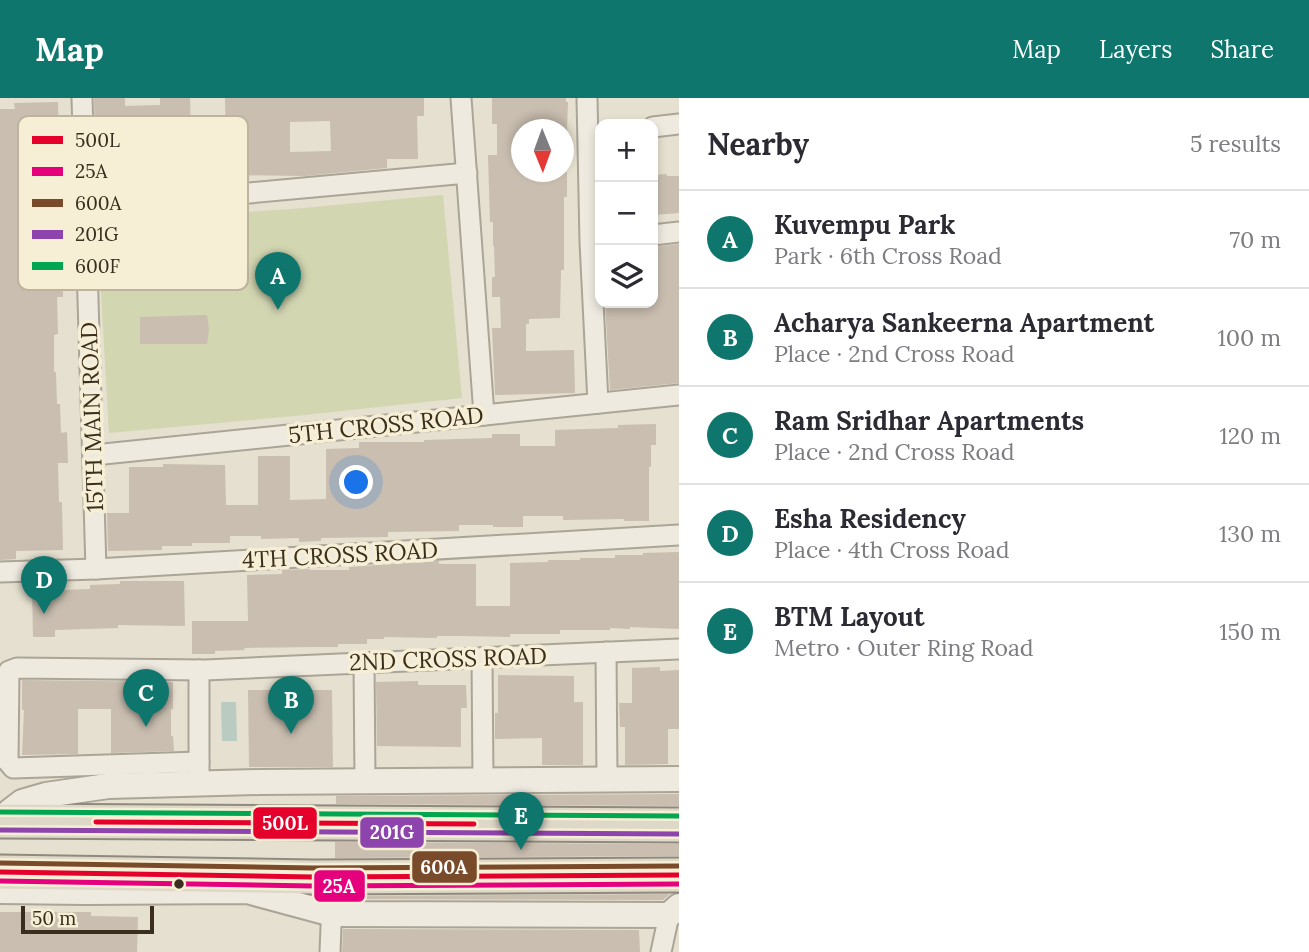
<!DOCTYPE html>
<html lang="en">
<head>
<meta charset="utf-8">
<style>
  :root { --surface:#fff; --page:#f7f7f7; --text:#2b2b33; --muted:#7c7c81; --line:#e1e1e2; --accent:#0f766e }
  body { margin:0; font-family:Lora,serif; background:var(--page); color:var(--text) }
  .controls { position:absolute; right:21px; top:21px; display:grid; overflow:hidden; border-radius:14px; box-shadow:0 4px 10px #0003 }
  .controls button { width:63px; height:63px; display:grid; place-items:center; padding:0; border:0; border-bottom:2px solid var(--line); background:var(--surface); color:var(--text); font:35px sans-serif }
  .compass { position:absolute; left:511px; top:21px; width:63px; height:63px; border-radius:50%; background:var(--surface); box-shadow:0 4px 10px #0003; rotate:179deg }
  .scale { position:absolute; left:21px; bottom:18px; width:133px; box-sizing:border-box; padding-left:7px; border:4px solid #3a2e1f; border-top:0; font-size:19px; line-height:24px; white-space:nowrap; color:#3a2e1f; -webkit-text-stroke:5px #f6eed5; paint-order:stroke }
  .you { position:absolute; left:357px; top:385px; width:24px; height:24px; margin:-18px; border:5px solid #fff; border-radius:50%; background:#1a73e8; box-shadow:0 0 0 10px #1a73e833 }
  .badge { display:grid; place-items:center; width:46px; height:46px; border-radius:50%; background:var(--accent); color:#fff; font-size:23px; font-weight:700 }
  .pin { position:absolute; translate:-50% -58px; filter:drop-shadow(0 2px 4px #0008) }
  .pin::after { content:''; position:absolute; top:37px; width:24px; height:21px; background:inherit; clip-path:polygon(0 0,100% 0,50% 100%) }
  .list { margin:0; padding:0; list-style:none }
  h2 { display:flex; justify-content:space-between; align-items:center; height:91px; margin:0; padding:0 28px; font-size:30px }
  h2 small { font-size:23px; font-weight:400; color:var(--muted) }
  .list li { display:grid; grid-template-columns:46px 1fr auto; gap:21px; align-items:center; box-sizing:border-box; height:98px; padding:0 28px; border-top:2px solid var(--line) }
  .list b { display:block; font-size:26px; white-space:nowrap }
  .list p { margin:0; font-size:23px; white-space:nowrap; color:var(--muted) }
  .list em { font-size:23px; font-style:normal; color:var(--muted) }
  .icon { flex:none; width:38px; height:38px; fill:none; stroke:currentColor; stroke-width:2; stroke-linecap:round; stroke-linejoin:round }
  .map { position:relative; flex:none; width:679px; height:854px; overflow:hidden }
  header { display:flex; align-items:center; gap:42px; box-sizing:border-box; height:98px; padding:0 35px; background:var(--accent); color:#fff }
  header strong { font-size:33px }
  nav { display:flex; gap:38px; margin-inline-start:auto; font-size:24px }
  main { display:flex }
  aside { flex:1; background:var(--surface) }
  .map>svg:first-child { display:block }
</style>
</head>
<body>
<header>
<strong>Map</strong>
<nav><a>Map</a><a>Layers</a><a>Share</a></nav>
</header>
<main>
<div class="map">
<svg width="679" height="854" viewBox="0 0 679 854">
  <rect width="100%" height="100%" fill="#e5e0cf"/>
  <!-- green -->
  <path fill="#d2d6b1" d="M443,97L462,300L305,317L109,335L97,124L292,111Z"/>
  <!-- water -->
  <path fill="#bacbc2" d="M221,604H236L237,643H222Z"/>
  <!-- building -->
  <g fill="#c9beb0" fill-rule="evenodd">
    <path d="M94,0H125V8L160,7V0H190L191,45L226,44L225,0H424V18H417L418,61H387V70L305,78L224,77V80L185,81V83H161L160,75L123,76L124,87L101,88L100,41H95ZM330,23L331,53L290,54V24Z"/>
    <path d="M492,0H566V4H568L567,32H522V74H567V99H564V172H561L560,220L529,221V226H526V253L574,252L575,295L495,297L492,230H501L500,199H492V179H495L494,148H493V124H490L488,57H497V26H492Z"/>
    <path d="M58,4L59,38H49L50,72L21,73V103H17L18,142L62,141L63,199H57L58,236L54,237V274H56L57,306H60L61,335L67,334L68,365H58L59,404H62L63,452L16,453V461L0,462V11H15L14,5Z"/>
    <path d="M667,76V78H679V115L653,117V77Z"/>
    <path d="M679,146V285L610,292L605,205H653V149Z"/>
    <path d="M207,217L209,231L207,246H140V219Z"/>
    <path d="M656,326V347H651V369H649V423H624V421L563,422V418H523V429H493V427H459V433L388,434V439L321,440V443L299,444V440L261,441V438H230V445H192V448H162V452L108,453L107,415H129V369H163V366L225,367L226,407H258V358H290V402L326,401V351L359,350V344H424V342L492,340V336H520V348H555V332L618,330V327Z"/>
    <path d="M679,454V531L630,529V531L610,530V532H560V536H510V539L464,538H437V540L384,539V541H367V546H338V549H316L244,550L245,552L215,553V556H192V523H248L247,477L282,476V472L310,471V472H349V469L439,463V466H476V508H510V465L548,464V462H580V460H615V457H643V455Z"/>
    <path d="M120,483H184L185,528L118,527V530L55,532V539H33L32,493L90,491V487L120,486Z"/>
    <path d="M660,569V573L679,572V631H668V666L625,667V629H620L619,605H632V570Z"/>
    <path d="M498,577L574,578V604H583V667H542V640L495,641V615H498Z"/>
    <path d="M22,582L173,584V611H171V638H173L174,653L111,655V611H78V656L22,657L24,612H22Z"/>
    <path d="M418,583V587H466L467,610H461V649L377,648L376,584Z"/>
    <path d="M248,592H332L333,669H249Z"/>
    <path d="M679,696V708L336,706V698Z"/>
    <path d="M335,744L679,746V758L335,760Z"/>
    <path d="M670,796L663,802L344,801L345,798Z"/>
    <path d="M0,814H91V818L138,819L137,854H0Z"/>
    <path d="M343,831L639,832L640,854H342Z"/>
  </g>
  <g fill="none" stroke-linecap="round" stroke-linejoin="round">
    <!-- minor casing -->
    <g stroke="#aba597" stroke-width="23">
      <g id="minor">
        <path d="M82,0L96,471"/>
        <path d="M461,0L484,317"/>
        <path d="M587,0L590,144L598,305"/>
        <path d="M653,29L679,26"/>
        <path d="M86,110L467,75"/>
        <path d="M653,137L679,134"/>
        <path d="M94,357L679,297"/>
        <path d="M0,474L96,471L679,437"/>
        <path d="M606,554L607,682"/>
        <path d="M482,560L483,682"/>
        <path d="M364,565L365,683"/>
        <path d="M199,572V674"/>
        <path d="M199,664L13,670L8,664L9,573L17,570L205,572L679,551"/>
        <path d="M330,854L333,779"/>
        <path d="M661,854L669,817"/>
      </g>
    </g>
    <!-- tertiary casing -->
    <g stroke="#aba597" stroke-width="28">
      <g id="tertiary">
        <path d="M0,721L22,704L46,697L108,688L259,684L679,681"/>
        <path d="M0,793L85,794L99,785"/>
        <path d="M85,794L247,793L332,816L669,817L679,808"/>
      </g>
    </g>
    <!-- trunk casing -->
    <g stroke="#908a7e" stroke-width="37">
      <g id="trunk">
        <path d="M0,723L679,727"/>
        <path d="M0,774L313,779L679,777"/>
      </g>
    </g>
    <!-- minor -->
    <use href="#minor" stroke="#eeeae0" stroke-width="19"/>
    <!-- tertiary -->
    <use href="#tertiary" stroke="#eeeae0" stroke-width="24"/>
    <!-- trunk -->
    <use href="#trunk" stroke="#ded8c8" stroke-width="33"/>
    <!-- bus-1 casing -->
    <g stroke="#f6eed5" stroke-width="10">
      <g id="bus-1">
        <path d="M96,724L474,726"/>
        <path d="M0,774L313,779L679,777"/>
      </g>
    </g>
    <!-- bus-2 casing -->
    <g stroke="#f6eed5" stroke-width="10">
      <path id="bus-2" d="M0,783L313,788L679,786"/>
    </g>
    <!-- bus-3 casing -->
    <g stroke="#f6eed5" stroke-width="10">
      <path id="bus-3" d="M0,765L313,770L679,768"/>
    </g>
    <!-- bus-4 casing -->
    <g stroke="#f6eed5" stroke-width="10">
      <path id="bus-4" d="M0,732L679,736"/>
    </g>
    <!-- bus-5 casing -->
    <g stroke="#f6eed5" stroke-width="10">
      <path id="bus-5" d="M0,714L679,718"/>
    </g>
    <!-- bus-1 -->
    <use href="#bus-1" stroke="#e4002b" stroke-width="5"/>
    <!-- bus-2 -->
    <use href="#bus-2" stroke="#e5007d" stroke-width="5"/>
    <!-- bus-3 -->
    <use href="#bus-3" stroke="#7a4b2a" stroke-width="5"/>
    <!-- bus-4 -->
    <use href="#bus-4" stroke="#8e44ad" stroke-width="5"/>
    <!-- bus-5 -->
    <use href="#bus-5" stroke="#00a651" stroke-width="5"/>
  </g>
  <!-- markers -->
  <circle fill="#3a2e1f" stroke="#f6eed5" stroke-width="2.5" cx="179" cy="786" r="6"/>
  <g text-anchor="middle" stroke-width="7" stroke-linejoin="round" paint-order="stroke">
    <!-- street labels -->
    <g font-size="23" fill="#3a2e1f" stroke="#f6eed5">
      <text transform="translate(92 319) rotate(-92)" y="8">15TH MAIN ROAD</text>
      <text transform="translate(386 327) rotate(-6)" y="8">5TH CROSS ROAD</text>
      <text transform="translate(340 457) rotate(-3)" y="8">4TH CROSS ROAD</text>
      <text transform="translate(448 561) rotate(-2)" y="8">2ND CROSS ROAD</text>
    </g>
  </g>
  <!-- legend -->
  <rect x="18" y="18" width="230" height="174" rx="10" fill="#f6eed5" stroke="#beb49e" stroke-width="2"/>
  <rect x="32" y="38" width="31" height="8" fill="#e4002b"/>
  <rect x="32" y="69" width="31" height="9" fill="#e5007d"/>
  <rect x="32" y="101" width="31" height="8" fill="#7a4b2a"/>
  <rect x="32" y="132" width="31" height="9" fill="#8e44ad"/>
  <rect x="32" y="164" width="31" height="8" fill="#00a651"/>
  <g font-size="19" fill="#3a2e1f">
    <text x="75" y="49">500L</text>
    <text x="75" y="80">25A</text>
    <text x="75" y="112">600A</text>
    <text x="75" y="143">201G</text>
    <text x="75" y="175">600F</text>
  </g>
  <g stroke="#f6eed5" stroke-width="2.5">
    <rect x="252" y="708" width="66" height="34" rx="7" fill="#e4002b"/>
    <rect x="359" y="718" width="66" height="33" rx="7" fill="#8e44ad"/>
    <rect x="411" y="752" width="67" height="34" rx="7" fill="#7a4b2a"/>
    <rect x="313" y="771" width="53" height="34" rx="7" fill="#e5007d"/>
  </g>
  <g font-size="19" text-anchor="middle" font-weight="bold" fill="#fff">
    <text x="285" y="732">500L</text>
    <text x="392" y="741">201G</text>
    <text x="444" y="776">600A</text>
    <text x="339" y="795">25A</text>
  </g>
</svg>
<div class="controls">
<button>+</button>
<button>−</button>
<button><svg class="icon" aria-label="layers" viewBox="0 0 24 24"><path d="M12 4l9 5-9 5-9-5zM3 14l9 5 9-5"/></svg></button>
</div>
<svg class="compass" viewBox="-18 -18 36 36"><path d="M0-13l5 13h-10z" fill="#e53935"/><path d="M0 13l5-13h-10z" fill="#7c7c81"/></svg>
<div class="scale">50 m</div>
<div class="you"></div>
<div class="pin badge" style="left:278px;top:212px">A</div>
<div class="pin badge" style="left:291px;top:636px">B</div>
<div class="pin badge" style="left:146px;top:629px">C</div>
<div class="pin badge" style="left:44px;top:516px">D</div>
<div class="pin badge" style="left:521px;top:752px">E</div>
</div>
<aside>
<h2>Nearby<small>5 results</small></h2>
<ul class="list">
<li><span class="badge">A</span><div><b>Kuvempu Park</b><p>Park · 6th Cross Road</p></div><em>70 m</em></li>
<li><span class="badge">B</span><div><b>Acharya Sankeerna Apartment</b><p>Place · 2nd Cross Road</p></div><em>100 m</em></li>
<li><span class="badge">C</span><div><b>Ram Sridhar Apartments</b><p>Place · 2nd Cross Road</p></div><em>120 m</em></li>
<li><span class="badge">D</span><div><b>Esha Residency</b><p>Place · 4th Cross Road</p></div><em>130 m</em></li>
<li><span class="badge">E</span><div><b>BTM Layout</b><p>Metro · Outer Ring Road</p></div><em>150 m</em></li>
</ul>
</aside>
</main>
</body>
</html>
